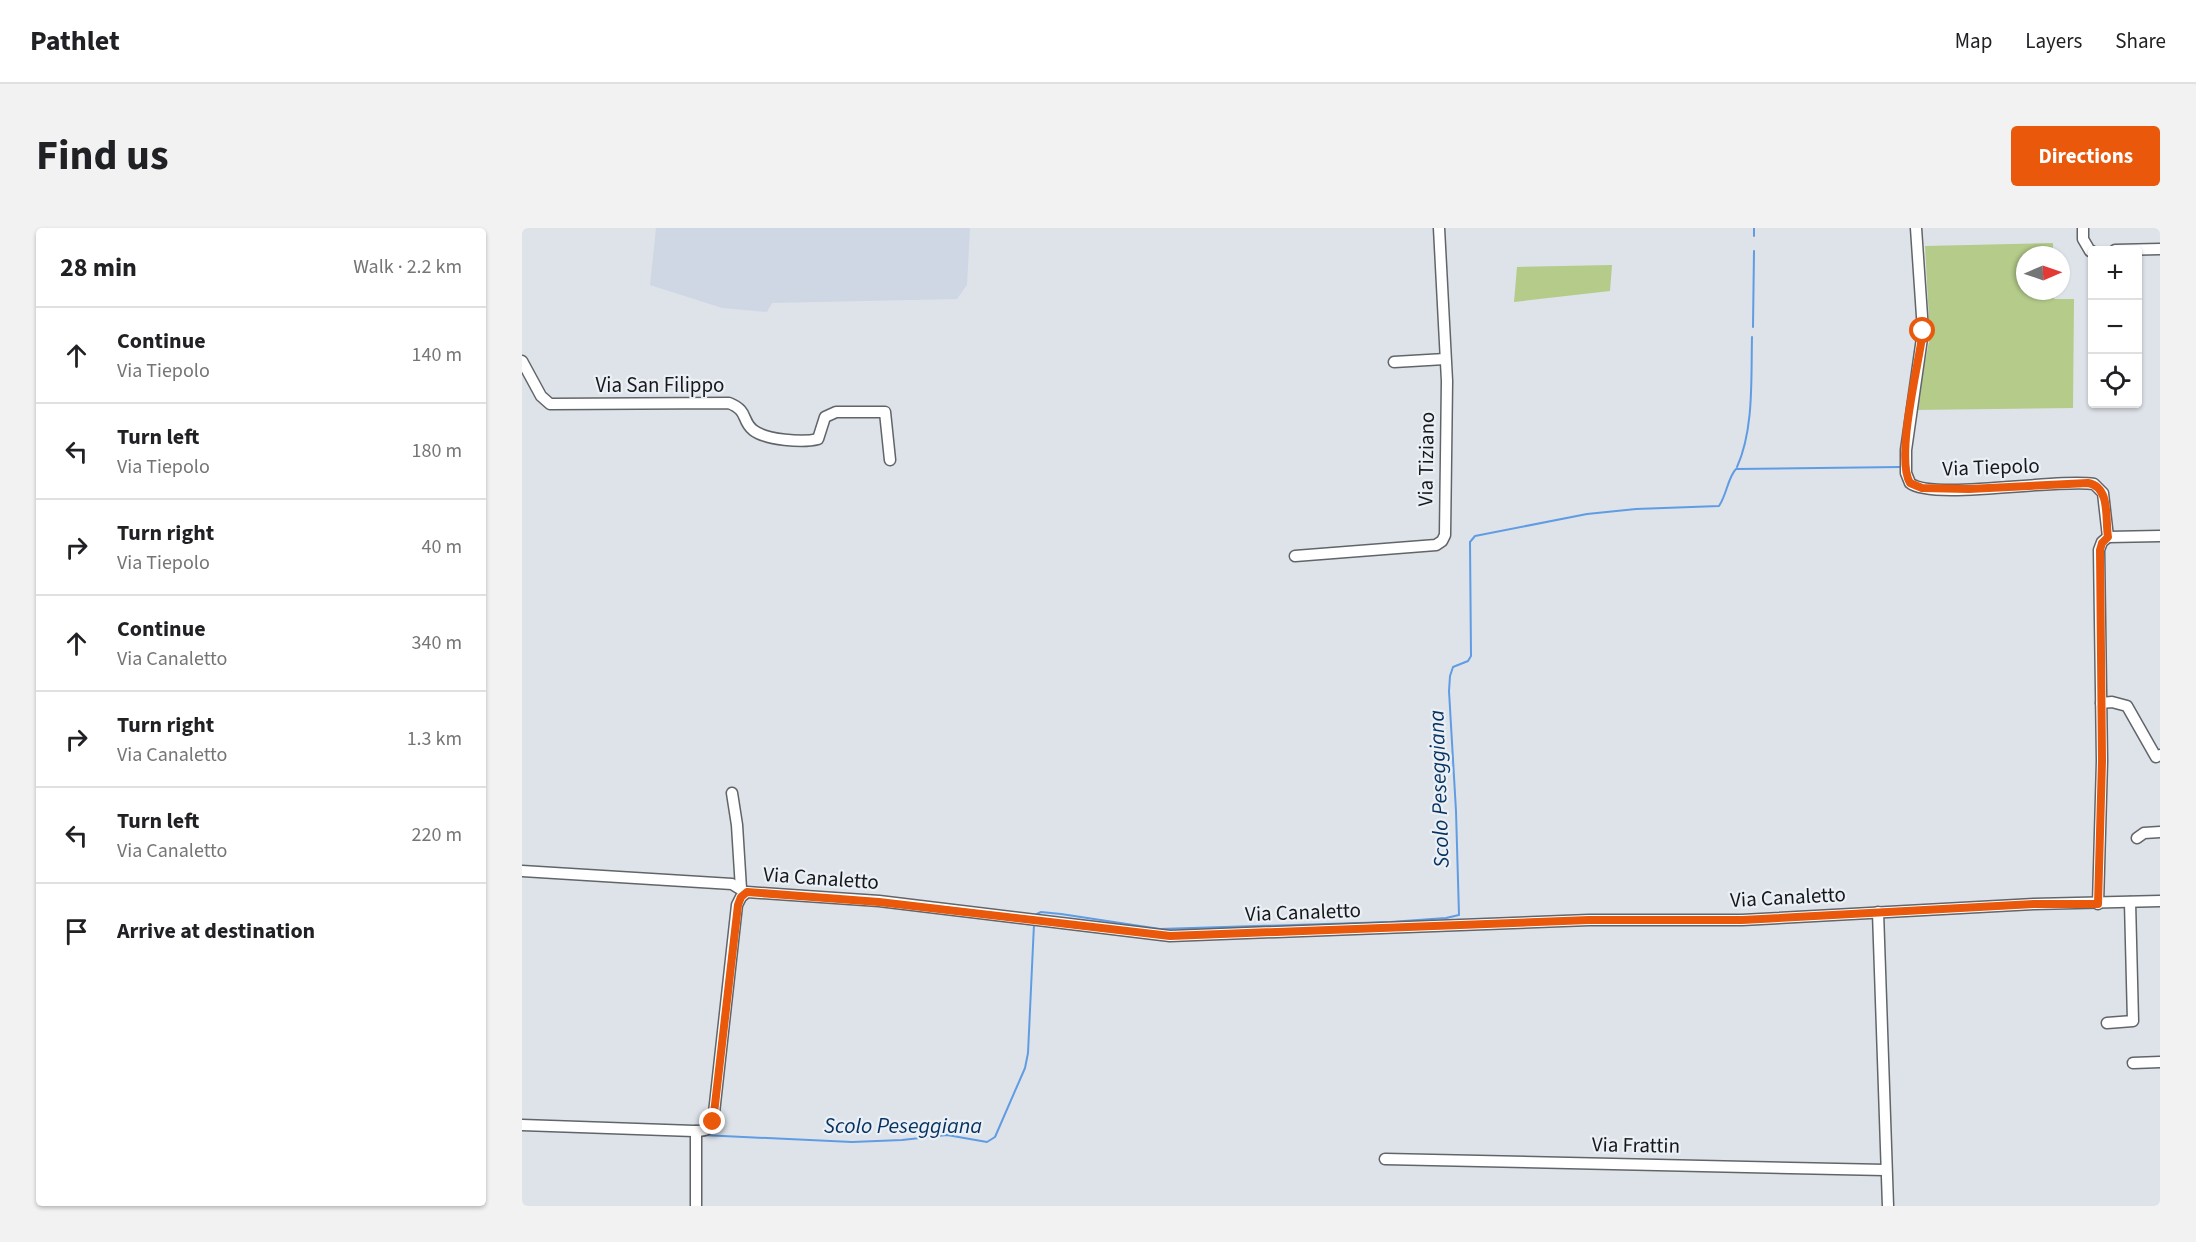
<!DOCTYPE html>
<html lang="en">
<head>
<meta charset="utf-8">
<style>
  :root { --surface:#fff; --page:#f2f2f2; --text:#202124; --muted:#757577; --line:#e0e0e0; --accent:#ea580c }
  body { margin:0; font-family:"Source Sans 3",sans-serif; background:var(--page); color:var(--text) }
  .controls { position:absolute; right:18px; top:18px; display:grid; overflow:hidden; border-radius:6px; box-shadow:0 2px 4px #0004 }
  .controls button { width:54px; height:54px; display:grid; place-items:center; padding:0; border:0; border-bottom:2px solid var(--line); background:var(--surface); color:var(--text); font:30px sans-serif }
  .compass { position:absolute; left:1494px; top:18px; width:54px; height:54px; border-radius:50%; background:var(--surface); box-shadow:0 2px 4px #0004; rotate:88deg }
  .stop { position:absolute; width:18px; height:18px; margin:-14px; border:4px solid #ea580c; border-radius:50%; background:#fff }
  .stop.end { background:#ea580c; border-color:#fff; box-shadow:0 2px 6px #0008 }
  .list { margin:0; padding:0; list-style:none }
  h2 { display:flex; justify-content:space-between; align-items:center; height:78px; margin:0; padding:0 24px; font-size:26px }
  h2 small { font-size:20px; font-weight:400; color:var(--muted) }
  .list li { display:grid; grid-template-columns:39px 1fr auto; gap:18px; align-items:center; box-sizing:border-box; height:96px; padding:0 24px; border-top:2px solid var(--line) }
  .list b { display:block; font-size:22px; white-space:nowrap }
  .list p { margin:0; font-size:20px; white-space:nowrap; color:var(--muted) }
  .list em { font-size:20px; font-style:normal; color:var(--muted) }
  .icon { flex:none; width:33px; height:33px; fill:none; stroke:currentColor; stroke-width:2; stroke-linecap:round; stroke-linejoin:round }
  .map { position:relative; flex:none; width:1638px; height:978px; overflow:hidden; border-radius:6px }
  header { display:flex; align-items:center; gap:36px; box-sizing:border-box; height:84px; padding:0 30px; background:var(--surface); border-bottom:2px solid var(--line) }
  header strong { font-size:28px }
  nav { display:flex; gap:33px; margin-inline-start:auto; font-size:21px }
  .intro { display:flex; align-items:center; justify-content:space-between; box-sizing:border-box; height:144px; padding:0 36px }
  h1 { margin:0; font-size:42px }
  .button { padding:15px 27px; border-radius:6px; background:var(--accent); color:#fff; font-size:21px; font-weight:700 }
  main { display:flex; gap:36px; padding:0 36px }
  aside { flex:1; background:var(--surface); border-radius:6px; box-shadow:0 2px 4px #0004 }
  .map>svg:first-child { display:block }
</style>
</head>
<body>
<header>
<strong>Pathlet</strong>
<nav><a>Map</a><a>Layers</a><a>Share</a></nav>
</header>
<div class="intro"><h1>Find us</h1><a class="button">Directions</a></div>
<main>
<aside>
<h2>28 min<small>Walk · 2.2 km</small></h2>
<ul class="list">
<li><svg class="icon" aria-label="ahead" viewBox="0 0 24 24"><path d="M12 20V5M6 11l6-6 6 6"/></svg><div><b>Continue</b><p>Via Tiepolo</p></div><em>140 m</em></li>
<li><svg class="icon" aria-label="left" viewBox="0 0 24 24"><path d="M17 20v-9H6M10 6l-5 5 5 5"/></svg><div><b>Turn left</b><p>Via Tiepolo</p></div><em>180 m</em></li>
<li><svg class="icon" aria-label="right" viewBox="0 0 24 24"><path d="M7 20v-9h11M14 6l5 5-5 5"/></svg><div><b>Turn right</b><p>Via Tiepolo</p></div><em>40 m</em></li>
<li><svg class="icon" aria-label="ahead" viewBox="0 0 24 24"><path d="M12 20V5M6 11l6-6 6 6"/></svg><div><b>Continue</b><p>Via Canaletto</p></div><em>340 m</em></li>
<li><svg class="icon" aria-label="right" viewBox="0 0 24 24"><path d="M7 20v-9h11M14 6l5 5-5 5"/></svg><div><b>Turn right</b><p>Via Canaletto</p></div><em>1.3 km</em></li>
<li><svg class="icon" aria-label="left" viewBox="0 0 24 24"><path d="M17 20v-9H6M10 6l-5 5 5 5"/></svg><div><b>Turn left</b><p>Via Canaletto</p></div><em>220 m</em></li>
<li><svg class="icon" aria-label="arrive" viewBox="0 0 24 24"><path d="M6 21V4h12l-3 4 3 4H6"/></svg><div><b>Arrive at destination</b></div></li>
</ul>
</aside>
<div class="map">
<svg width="1638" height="978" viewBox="0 0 1638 978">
  <rect width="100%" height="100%" fill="#dee3e9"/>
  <!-- built -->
  <path fill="#ced7e3" d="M134,0H448L445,57L435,71L250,75L245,84L200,80L128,57Z"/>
  <!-- green -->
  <g fill="#b4cb8a">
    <path d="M1531,15V27H1503V63H1533L1532,71H1552L1551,180L1393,182L1408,109L1403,18Z"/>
    <path d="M1090,37L1088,63L992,74L995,39Z"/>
  </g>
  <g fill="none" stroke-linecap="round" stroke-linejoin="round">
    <!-- stream -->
    <g stroke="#609ce3" stroke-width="2">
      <path d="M1232,8V0"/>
      <path d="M1231,99L1232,23"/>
      <path d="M1215,239C1232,202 1229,150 1230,109"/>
      <path d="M513,687L519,684L539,686L638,701L868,694L924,690L937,687L934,583L927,463L928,448L931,439L946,433L949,428L948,314L953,308L1065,286L1114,281L1197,278C1205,266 1206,249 1214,241L1378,239"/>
      <path d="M180,907L330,914L380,912L425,907L465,914L473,909L503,840L506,825L512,696"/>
    </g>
    <!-- minor casing -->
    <g stroke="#61656a" stroke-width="13">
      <g id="minor">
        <path d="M1394,0L1401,103L1384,222V245L1388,255C1410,273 1536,250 1572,256L1581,265L1586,309"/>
        <path d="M1561,0V11L1568,23H1570"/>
        <path d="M1593,22L1638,21"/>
        <path d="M0,133L19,168L28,176L207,175C227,183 219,192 231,202C244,212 281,215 296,211L303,189L314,184H363L368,232"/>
        <path d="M872,134L923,131"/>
        <path d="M1586,309L1638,308"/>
        <path d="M773,328L914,317L920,313L923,307L925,153L917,0"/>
        <path d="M1579,475L1590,474L1605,478L1634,529L1638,527"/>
        <path d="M210,565L215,597L219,661"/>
        <path d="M1615,610L1622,605L1638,604"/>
        <path d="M0,643L210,656L223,664"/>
        <path d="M1576,676L1580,533L1577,322L1580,314L1586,309"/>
        <path d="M1356,684L1366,978"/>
        <path d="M1585,795L1611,793L1608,674"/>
        <path d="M1611,835L1638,834"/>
        <path d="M0,897L172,903C181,903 187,903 191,894L215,677L219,669L225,664L357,673L648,708L1067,692H1220L1512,676L1638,673"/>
        <path d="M174,903V978"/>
        <path d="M863,931L1363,942"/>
      </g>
    </g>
    <!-- minor -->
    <use href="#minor" stroke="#fff" stroke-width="10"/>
  </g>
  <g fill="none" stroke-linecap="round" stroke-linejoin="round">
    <!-- route -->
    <path stroke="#ea580c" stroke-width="8" d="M191,894L216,677L219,669L225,664L357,674L648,708L1067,692H1220L1512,676H1576L1580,533L1578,322L1580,315L1586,309C1583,291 1589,259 1566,255L1447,261L1400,260L1388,255C1373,229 1397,135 1401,103"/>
  </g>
  <g text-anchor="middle" stroke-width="4.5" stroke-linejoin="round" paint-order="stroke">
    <!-- street labels -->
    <g font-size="21" fill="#17181a" stroke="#ebf0f6">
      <text x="138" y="164">Via San Filippo</text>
      <text transform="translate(904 231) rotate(-89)" y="7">Via Tiziano</text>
      <text transform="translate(1469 239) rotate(-2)" y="7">Via Tiepolo</text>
      <text transform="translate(299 650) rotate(4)" y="7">Via Canaletto</text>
      <text transform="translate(1266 669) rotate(-3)" y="7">Via Canaletto</text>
      <text transform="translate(781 684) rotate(-2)" y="7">Via Canaletto</text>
      <text transform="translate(1114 917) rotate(1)" y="7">Via Frattin</text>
    </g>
    <!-- water labels -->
    <g font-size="22" font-style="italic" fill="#06325f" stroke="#ebf0f6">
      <text transform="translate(916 561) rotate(-92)" y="8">Scolo Peseggiana</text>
      <text x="381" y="905">Scolo Peseggiana</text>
    </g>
  </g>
</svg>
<div class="controls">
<button>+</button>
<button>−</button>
<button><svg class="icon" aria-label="locate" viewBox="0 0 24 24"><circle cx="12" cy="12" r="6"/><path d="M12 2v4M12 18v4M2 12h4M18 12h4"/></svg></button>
</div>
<svg class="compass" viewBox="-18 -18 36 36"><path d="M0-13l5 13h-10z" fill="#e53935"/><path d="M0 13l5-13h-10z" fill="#757577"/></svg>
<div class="stop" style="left:1401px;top:103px"></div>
<div class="stop end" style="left:191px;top:894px"></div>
</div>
</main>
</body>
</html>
